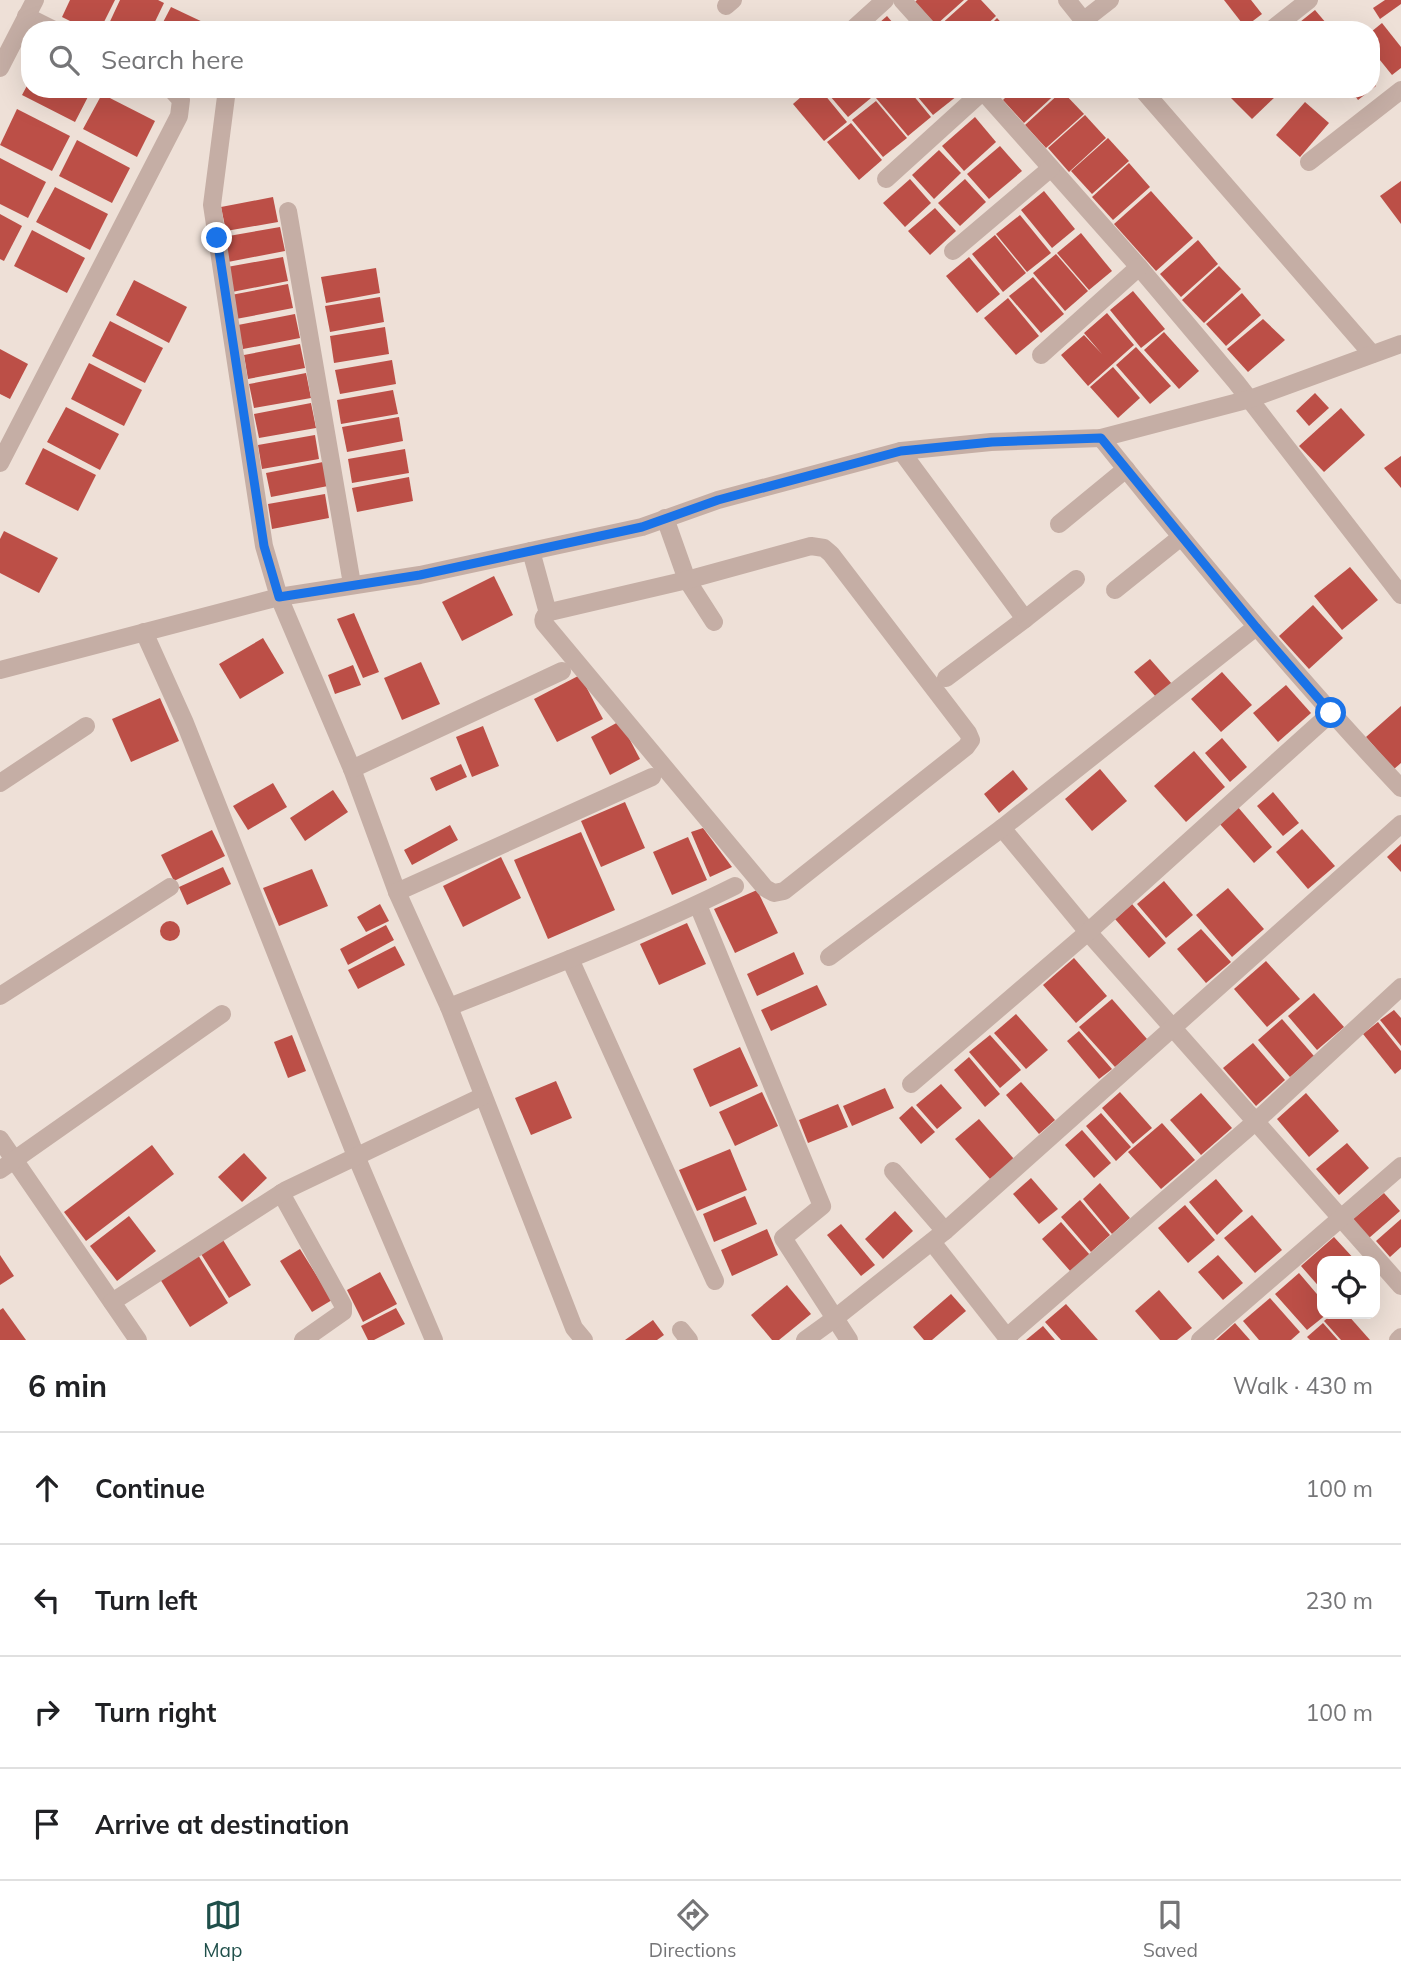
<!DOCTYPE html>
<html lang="en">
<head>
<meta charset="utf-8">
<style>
  :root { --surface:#fff; --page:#f2f2f2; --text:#202124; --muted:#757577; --line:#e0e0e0; --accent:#1f4f4a }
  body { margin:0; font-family:Mulish,sans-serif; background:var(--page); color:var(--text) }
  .controls { position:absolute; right:21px; bottom:21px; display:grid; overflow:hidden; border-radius:14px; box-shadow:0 7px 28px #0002 }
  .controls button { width:63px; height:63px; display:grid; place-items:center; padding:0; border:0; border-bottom:2px solid var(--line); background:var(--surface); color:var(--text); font:35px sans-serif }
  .stop { position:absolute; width:21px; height:21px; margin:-16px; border:5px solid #1a73e8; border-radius:50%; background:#fff }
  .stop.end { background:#1a73e8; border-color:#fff; box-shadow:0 2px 7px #0008 }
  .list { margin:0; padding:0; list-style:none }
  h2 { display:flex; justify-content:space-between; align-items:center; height:91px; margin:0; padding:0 28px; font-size:30px }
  h2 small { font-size:23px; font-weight:400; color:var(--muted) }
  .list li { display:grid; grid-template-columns:46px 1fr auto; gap:21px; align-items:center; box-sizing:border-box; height:112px; padding:0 28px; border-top:2px solid var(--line) }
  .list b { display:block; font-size:26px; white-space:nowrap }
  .list em { font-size:23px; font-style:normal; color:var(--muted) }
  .icon { flex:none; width:38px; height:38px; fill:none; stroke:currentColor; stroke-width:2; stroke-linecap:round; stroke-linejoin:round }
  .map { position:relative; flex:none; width:1401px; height:1340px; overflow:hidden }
  .search { position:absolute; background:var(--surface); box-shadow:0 7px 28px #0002; left:21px; right:21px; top:21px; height:77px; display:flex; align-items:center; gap:18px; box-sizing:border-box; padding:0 24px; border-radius:28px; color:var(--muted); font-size:26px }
  .sheet { height:539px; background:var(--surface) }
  nav { display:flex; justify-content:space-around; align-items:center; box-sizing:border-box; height:98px; border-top:2px solid var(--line); background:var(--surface); font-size:19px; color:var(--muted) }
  nav a { display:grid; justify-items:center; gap:4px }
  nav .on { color:var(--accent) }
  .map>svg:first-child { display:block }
</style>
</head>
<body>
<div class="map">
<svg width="1401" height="1340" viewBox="0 0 1401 1340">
  <rect width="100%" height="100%" fill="#eee0d7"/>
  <!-- building -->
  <g fill="#bc4f47">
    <path d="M70,0H115L100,30H88L62,17Z"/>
    <path d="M120,0H158L164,3L151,30H106Z"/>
    <path d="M917,0H964L936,25L915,2Z"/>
    <path d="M968,0H981L996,16L981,30H940L938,27Z"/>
    <path d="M1224,0H1251L1262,14L1245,27Z"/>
    <path d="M1385,0H1401V4L1380,19L1373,8Z"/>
    <path d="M171,7L207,24L204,30H159Z"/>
    <path d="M1315,10L1332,30H1290Z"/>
    <path d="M887,16L899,30H871Z"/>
    <path d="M997,18L1008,30H985Z"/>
    <path d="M1382,23L1401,47V68L1392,75L1371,49V32Z"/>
    <path d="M30,80V89H92L75,122L22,95Z"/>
    <path d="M1371,80L1376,86L1358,100L1350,89H1371Z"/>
    <path d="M810,89H820L847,122L824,141L793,104Z"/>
    <path d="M824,89H864L871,98L848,117Z"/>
    <path d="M887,89H908L931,117L908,136L876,98Z"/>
    <path d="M911,89H951L957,96L933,115Z"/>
    <path d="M1014,89H1061L1024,123L1003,100Z"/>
    <path d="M1222,89H1273L1278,94L1252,119Z"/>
    <path d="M1062,91L1084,114L1046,148L1025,125Z"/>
    <path d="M102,94L155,121L137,157L83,129Z"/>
    <path d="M876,101L907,138L883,157L852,120Z"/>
    <path d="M1305,102L1329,123L1300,157L1276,135Z"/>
    <path d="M17,109L70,136L52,171L0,145Z"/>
    <path d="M1085,115L1106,138L1069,172L1048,148Z"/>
    <path d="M975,117L996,142L964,171L942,146Z"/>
    <path d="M851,123L882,160L859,180L827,142Z"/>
    <path d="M1108,138L1129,161L1092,194L1071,171Z"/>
    <path d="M77,140L130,168L112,203L59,176Z"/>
    <path d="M1000,146L1022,171L989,199L967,174Z"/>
    <path d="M939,150L961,173L934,199L912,175Z"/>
    <path d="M0,158L46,182L28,218L0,204Z"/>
    <path d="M1129,163L1150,187L1113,220L1092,197Z"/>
    <path d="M910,179L931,203L905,227L883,203Z"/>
    <path d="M965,179L986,202L960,226L938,203Z"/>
    <path d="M1401,181V224L1380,196Z"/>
    <path d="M55,187L108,214L90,250L36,222Z"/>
    <path d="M1044,191L1075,229L1052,248L1021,210Z"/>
    <path d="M1151,191L1193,238L1156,271L1114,224Z"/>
    <path d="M273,197L278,222L226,231L221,207Z"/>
    <path d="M935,208L956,231L930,255L908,231Z"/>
    <path d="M0,214L22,226L4,261L0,259Z"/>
    <path d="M1020,215L1051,253L1027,272L996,234Z"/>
    <path d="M280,227L285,251L228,262L223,237Z"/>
    <path d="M32,230L85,258L67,293L14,266Z"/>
    <path d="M1081,233L1112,271L1089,290L1057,253Z"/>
    <path d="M995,235L1026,273L1003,292L972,254Z"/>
    <path d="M1198,240L1218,264L1181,297L1160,274Z"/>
    <path d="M1056,254L1088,291L1065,311L1033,273Z"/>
    <path d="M283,257L288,281L232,292L227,267Z"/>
    <path d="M969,257L1000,294L977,313L946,276Z"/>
    <path d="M1219,266L1241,289L1204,323L1182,300Z"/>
    <path d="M376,268L380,293L326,303L321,277Z"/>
    <path d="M1033,277L1064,314L1041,333L1009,296Z"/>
    <path d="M134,280L187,307L169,343L116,315Z"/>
    <path d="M288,284L293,308L236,319L231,295Z"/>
    <path d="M1133,291L1165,329L1141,348L1110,310Z"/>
    <path d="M1242,293L1261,315L1226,346L1206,324Z"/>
    <path d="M380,297L384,322L330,332L325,306Z"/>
    <path d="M1008,298L1039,336L1016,355L984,318Z"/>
    <path d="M1107,313L1134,345L1088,386L1061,355L1084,335L1102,354L1084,333Z"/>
    <path d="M295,314L300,338L243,349L238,325Z"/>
    <path d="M1263,319L1285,340L1248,372L1227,349Z"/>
    <path d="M110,321L163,348L145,383L92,356Z"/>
    <path d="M385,327L389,354L334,363L330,336Z"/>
    <path d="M1164,332L1199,371L1179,389L1144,350Z"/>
    <path d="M300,344L305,368L248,379L244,355Z"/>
    <path d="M1136,347L1171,386L1150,404L1116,365Z"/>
    <path d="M0,349L28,364L10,399L0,394Z"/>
    <path d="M392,360L396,384L340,394L335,370Z"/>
    <path d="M89,363L142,390L124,426L71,399Z"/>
    <path d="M1113,367L1140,398L1118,418L1090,387Z"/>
    <path d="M306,373L311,398L254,408L249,384Z"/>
    <path d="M393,390L398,414L341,424L337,400Z"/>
    <path d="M1315,393L1329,408L1309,426L1296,411Z"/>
    <path d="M311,403L316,428L259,438L254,414Z"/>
    <path d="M66,407L119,434L100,470L47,442Z"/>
    <path d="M1341,408L1365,435L1324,472L1299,446Z"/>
    <path d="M399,417L403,441L347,452L342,427Z"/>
    <path d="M315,435L319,459L262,469L258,445Z"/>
    <path d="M43,448L96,475L78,511L25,484Z"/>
    <path d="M405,449L409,473L352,483L348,459Z"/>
    <path d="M1401,456V488L1384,468Z"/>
    <path d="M323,462L328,486L271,497L266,473Z"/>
    <path d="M409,477L413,501L357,512L352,488Z"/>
    <path d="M325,494L329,518L272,529L268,504Z"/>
    <path d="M4,531L58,558L39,593L0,573V539Z"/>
    <path d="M1350,567L1378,600L1342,630L1314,596Z"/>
    <path d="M494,576L513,615L462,641L442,602Z"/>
    <path d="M1313,605L1343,638L1309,669L1279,636Z"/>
    <path d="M354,613L379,672L363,678L337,619Z"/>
    <path d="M263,638L284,673L240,699L219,664Z"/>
    <path d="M1150,659L1172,684L1156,697L1134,672Z"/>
    <path d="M421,662L440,704L402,720L384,678Z"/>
    <path d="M353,665L361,685L335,694L328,675Z"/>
    <path d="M1222,672L1252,705L1221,732L1191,699Z"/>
    <path d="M580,675L603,719L557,742L534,699Z"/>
    <path d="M1286,685L1311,713L1278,742L1253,713Z"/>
    <path d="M160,698L179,741L131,762L112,719Z"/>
    <path d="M1401,706V763L1394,769L1366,737Z"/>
    <path d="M620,721L640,759L610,775L591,737Z"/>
    <path d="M483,726L499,766L472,777L456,737Z"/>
    <path d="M1222,738L1247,767L1230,782L1205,753Z"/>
    <path d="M1194,751L1225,787L1186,822L1154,786Z"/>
    <path d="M461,764L467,777L436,791L430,778Z"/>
    <path d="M1100,769L1127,801L1092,831L1065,799Z"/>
    <path d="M1013,770L1028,789L999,813L984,794Z"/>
    <path d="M273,783L287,807L248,830L233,806Z"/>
    <path d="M333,790L348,812L305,841L290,818Z"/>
    <path d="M1273,792L1299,823L1283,836L1257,806Z"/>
    <path d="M625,802L645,848L601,867L581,821Z"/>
    <path d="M1237,806L1272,847L1254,863L1219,823Z"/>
    <path d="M450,825L458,840L412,865L404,850Z"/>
    <path d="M703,828L732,867L710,877L691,832Z"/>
    <path d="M1302,829L1335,866L1308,889L1276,852Z"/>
    <path d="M212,830L225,856L174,881L161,855Z"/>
    <path d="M581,832L615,910L548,939L514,860Z"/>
    <path d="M688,837L707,880L672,895L653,852Z"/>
    <path d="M1401,844V872L1387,857Z"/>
    <path d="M501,857L521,898L463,927L443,886Z"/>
    <path d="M223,867L231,884L187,905L179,887Z"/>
    <path d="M312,869L328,906L279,926L263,888Z"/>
    <path d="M1164,881L1193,915L1166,938L1137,904Z"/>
    <path d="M1228,888L1264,929L1232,957L1196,915Z"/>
    <path d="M757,890L778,933L735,953L714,909Z"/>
    <path d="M380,904L389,921L366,932L357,917Z"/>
    <path d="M1132,904L1166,943L1149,958L1115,919Z"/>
    <circle cx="170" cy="931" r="10"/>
    <path d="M687,923L706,964L659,985L640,944Z"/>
    <path d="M386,925L394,940L348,965L340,949Z"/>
    <path d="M1201,929L1231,962L1206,983L1177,949Z"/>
    <path d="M395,946L405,965L358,989L348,970Z"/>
    <path d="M794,952L804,974L757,996L747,974Z"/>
    <path d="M1074,958L1107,996L1076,1023L1043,985Z"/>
    <path d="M1266,961L1300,999L1267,1027L1234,989Z"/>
    <path d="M817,985L827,1005L771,1031L761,1010Z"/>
    <path d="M1314,993L1344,1027L1317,1050L1288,1016Z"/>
    <path d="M1112,999L1147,1039L1115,1067L1079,1027Z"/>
    <path d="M1394,1010L1401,1018V1046L1380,1020Z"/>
    <path d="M1016,1014L1048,1050L1026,1069L994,1033Z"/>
    <path d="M1282,1019L1314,1056L1290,1077L1258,1040Z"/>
    <path d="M1378,1022L1401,1051V1069L1395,1074L1363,1034Z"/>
    <path d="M1079,1031L1112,1069L1099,1079L1067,1041Z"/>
    <path d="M292,1035L306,1071L288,1078L274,1042Z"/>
    <path d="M990,1035L1021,1070L1000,1088L969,1052Z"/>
    <path d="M1253,1043L1285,1080L1256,1106L1223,1068Z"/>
    <path d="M740,1047L758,1086L710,1107L693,1069Z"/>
    <path d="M969,1057L1000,1094L985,1107L954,1070Z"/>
    <path d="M556,1081L572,1118L531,1135L515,1098Z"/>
    <path d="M1021,1082L1055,1120L1039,1134L1006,1095Z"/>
    <path d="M941,1084L962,1108L937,1129L916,1105Z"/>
    <path d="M885,1088L894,1108L852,1126L843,1106Z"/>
    <path d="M762,1092L778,1126L735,1146L719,1112Z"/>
    <path d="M1120,1092L1152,1128L1133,1144L1102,1108Z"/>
    <path d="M1201,1093L1232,1128L1201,1155L1170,1120Z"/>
    <path d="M1306,1093L1339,1131L1309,1157L1277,1119Z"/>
    <path d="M838,1104L848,1127L808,1143L799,1120Z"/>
    <path d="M912,1106L935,1132L921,1144L899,1118Z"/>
    <path d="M1101,1113L1131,1147L1116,1161L1086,1126Z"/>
    <path d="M979,1119L1014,1159L990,1179L955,1139Z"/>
    <path d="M1162,1123L1195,1160L1161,1189L1128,1152Z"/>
    <path d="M1082,1130L1111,1163L1094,1178L1065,1145Z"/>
    <path d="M1347,1143L1369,1168L1339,1195L1316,1169Z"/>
    <path d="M152,1145L174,1174L86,1241L64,1212Z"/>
    <path d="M730,1149L747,1190L697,1211L679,1170Z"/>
    <path d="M244,1153L267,1178L242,1202L218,1177Z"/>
    <path d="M1031,1178L1058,1209L1039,1224L1013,1194Z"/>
    <path d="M1216,1179L1243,1211L1217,1235L1189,1202Z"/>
    <path d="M1100,1183L1130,1218L1112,1234L1083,1199Z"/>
    <path d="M1384,1193L1400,1211L1369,1238L1353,1219Z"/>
    <path d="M745,1196L757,1224L714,1242L703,1214Z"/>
    <path d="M1080,1200L1110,1235L1091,1252L1061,1217Z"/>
    <path d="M1185,1205L1215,1240L1188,1263L1158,1228Z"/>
    <path d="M895,1211L913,1231L883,1259L865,1239Z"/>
    <path d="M1252,1215L1282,1250L1255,1273L1224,1238Z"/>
    <path d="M129,1216L156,1251L117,1281L90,1246Z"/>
    <path d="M1401,1219V1247L1390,1257L1376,1241Z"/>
    <path d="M1061,1222L1090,1255L1071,1272L1042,1239Z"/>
    <path d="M841,1224L875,1265L861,1276L827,1235Z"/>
    <path d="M767,1229L778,1255L732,1276L721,1250Z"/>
    <path d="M1334,1237L1356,1261H1322V1290L1301,1266Z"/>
    <path d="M223,1240L251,1285L229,1298L201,1254Z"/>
    <path d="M300,1249L332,1300L312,1312L280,1261Z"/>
    <path d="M0,1255L14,1276L0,1285Z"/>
    <path d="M198,1255L228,1303L190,1327L160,1279Z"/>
    <path d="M1218,1255L1243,1283L1223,1300L1198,1272Z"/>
    <path d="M380,1272L397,1304L363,1322L347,1290Z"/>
    <path d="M1299,1273L1322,1300V1314H1327L1307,1330L1275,1294Z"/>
    <path d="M787,1285L811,1314L779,1340H772L751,1315Z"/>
    <path d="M1159,1290L1192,1328L1177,1340H1160L1135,1311Z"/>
    <path d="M951,1294L966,1311L932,1340H924L913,1327Z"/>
    <path d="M1270,1298L1300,1332L1291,1340H1259L1243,1321Z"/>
    <path d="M1066,1304L1098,1340H1061L1045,1322Z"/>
    <path d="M3,1308L26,1340H0V1310Z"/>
    <path d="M396,1308L405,1324L374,1340H368L361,1326Z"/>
    <path d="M1332,1314H1347L1370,1340H1341L1324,1321Z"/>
    <path d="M653,1320L664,1335L657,1340H625Z"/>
    <path d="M1235,1323L1250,1340H1216Z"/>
    <path d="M1323,1323L1338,1340H1310L1307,1337Z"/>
    <path d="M1043,1326L1055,1340H1026Z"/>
  </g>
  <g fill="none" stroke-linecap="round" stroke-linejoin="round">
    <!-- minor -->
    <g stroke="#c5aea5" stroke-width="18">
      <path d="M902,0L929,30"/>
      <path d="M1067,0L1091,30"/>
      <path d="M726,6L733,0"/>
      <path d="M26,16L54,30"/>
      <path d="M1083,21L1110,0"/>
      <path d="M852,30L885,0"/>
      <path d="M1271,30L1309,0"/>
      <path d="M0,68L35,0"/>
      <path d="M227,89L212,205L264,546L279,597L352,769L397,892L449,1007L574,1328L584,1340"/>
      <path d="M981,89L1139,267L1236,382L1401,595"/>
      <path d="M1142,89L1372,354"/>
      <path d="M1309,162L1401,90"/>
      <path d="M886,179L983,91"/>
      <path d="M288,211L352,584"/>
      <path d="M953,251L1051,168"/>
      <path d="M1041,355L1139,267"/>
      <path d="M1101,438C1197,558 1295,676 1401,788"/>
      <path d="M901,451L1025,619L946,678"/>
      <path d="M0,463L179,116L181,100L171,89"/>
      <path d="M665,518L687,580L714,622"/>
      <path d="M1059,524L1126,469"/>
      <path d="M811,546L824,548L831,554L968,733L971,740L966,747L784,891L774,893L765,888L544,623C542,618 545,615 550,612L687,580Z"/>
      <path d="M531,551L548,613"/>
      <path d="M1115,590L1181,537"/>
      <path d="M1025,619L1076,579"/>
      <path d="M144,632L185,723L356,1156L434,1340"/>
      <path d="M0,670L279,597L420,575L642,527L718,500L901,451L991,442L1101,438L1250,399L1401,344"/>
      <path d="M352,769L562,671"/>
      <path d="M0,783L86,726"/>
      <path d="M1002,828L1088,932L1401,1286"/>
      <path d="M397,892L652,777"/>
      <path d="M698,905L822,1206L783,1238L849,1340"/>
      <path d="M829,957L1002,828L1256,627"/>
      <path d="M570,959L715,1281"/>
      <path d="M0,996L170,887"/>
      <path d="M449,1007C545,969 642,932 735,886"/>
      <path d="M911,1084L1088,932L1331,713"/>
      <path d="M0,1139L138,1340"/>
      <path d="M0,1170L222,1014"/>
      <path d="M893,1171L945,1231"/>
      <path d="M281,1193L343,1305V1312L303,1340"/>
      <path d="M932,1242L1009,1340"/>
      <path d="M112,1302L286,1190L483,1096"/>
      <path d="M681,1330L689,1340"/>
      <path d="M1007,1337L1255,1122L1401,987"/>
      <path d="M805,1340L834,1319L945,1231L1401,824"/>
      <path d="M1200,1340L1401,1166"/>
      <path d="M1398,1340L1401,1337"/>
    </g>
  </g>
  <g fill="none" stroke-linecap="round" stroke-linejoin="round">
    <!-- route -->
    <path stroke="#1a73e8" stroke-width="9" d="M217,238L264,546L279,597L420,575L642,527L718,500L901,451L992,442L1101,438L1256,627L1331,713"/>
  </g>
</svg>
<div class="controls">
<button><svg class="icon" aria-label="locate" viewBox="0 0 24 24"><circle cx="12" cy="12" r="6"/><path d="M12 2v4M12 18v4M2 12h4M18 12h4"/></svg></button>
</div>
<div class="stop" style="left:1331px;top:713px"></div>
<div class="stop end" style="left:217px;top:238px"></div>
<div class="search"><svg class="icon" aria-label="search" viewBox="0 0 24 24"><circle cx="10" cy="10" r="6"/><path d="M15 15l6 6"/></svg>Search here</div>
</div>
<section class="sheet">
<h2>6 min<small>Walk · 430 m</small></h2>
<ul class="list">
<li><svg class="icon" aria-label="ahead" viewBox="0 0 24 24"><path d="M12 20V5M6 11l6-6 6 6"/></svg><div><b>Continue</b></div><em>100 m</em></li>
<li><svg class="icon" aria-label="left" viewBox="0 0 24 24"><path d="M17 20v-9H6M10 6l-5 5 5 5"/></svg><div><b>Turn left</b></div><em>230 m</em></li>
<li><svg class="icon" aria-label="right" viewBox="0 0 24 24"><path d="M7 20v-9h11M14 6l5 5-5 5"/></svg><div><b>Turn right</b></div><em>100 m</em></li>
<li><svg class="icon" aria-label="arrive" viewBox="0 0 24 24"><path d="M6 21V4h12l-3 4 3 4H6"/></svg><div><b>Arrive at destination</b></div></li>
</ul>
</section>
<nav>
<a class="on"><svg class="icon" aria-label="map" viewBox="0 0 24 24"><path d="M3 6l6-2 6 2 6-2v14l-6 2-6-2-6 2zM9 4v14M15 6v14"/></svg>Map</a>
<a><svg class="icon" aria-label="directions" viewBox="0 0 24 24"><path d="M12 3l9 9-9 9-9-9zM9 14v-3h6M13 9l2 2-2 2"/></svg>Directions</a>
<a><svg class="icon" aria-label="saved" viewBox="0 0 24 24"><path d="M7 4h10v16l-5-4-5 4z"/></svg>Saved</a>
</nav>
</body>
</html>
